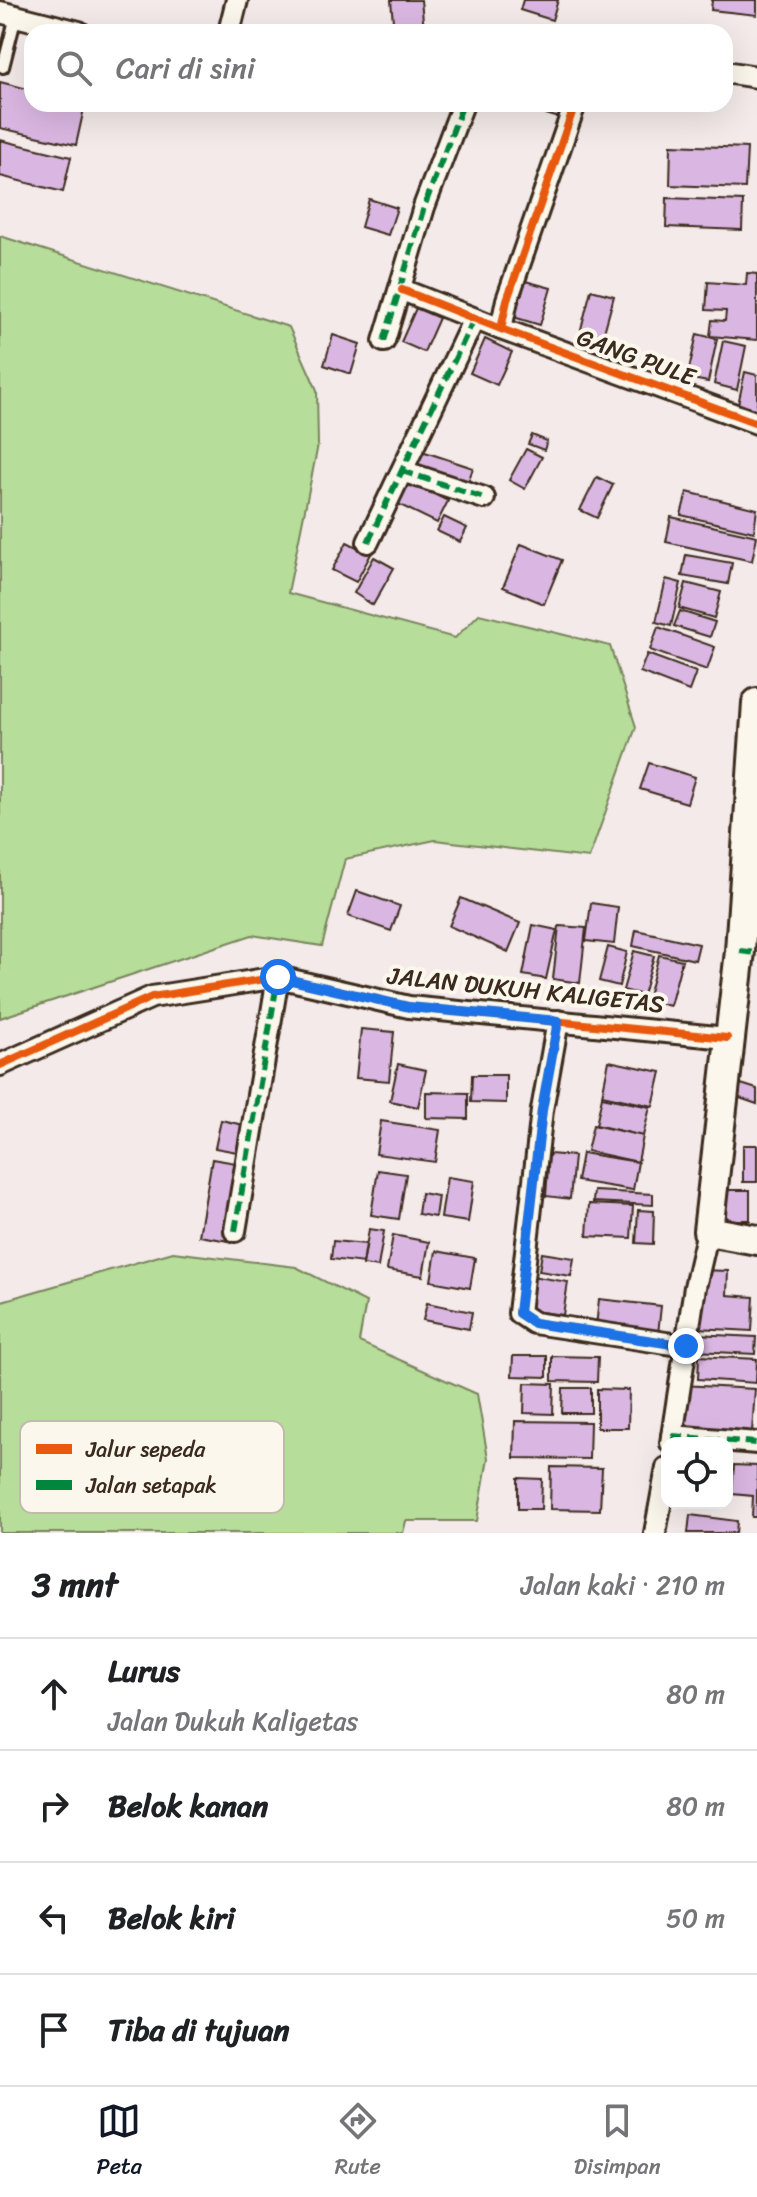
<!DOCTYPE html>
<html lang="id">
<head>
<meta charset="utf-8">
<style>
  :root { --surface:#fff; --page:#f2f2f2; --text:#202124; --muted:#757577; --line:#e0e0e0; --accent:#111827 }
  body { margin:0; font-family:Sriracha,sans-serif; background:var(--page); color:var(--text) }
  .controls { position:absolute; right:24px; bottom:24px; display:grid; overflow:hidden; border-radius:16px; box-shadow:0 8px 32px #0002 }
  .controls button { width:72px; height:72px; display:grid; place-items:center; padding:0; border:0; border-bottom:2px solid var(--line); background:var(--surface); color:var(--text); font:40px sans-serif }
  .stop { position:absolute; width:24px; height:24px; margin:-18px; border:6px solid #1a73e8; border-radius:50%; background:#fff }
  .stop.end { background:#1a73e8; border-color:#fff; box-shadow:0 2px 8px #0008 }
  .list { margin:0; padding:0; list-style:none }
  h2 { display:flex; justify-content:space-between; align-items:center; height:104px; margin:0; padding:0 32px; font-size:34px }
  h2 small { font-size:26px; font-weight:400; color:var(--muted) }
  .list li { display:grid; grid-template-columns:52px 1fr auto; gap:24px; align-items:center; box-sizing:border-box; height:112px; padding:0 32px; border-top:2px solid var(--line) }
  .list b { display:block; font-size:30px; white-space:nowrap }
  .list p { margin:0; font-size:26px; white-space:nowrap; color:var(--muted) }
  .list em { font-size:26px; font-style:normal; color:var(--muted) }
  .icon { flex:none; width:44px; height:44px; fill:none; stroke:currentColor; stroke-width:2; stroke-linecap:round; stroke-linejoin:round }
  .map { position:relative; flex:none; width:757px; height:1533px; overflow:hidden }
  .search { position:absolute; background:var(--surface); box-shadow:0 8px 32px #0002; left:24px; right:24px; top:24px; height:88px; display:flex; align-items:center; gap:20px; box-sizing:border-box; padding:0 28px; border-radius:24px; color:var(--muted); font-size:30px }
  .sheet { height:552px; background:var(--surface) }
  nav { display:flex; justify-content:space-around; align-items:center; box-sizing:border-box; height:112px; border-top:2px solid var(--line); background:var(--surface); font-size:22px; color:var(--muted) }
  nav a { display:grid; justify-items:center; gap:4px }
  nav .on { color:var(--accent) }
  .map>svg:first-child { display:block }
</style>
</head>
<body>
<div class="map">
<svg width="757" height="1533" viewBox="0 0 757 1533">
  <rect width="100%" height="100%" fill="#f4eaea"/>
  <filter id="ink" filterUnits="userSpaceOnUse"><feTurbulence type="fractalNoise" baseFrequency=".0125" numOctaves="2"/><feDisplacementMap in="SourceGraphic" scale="16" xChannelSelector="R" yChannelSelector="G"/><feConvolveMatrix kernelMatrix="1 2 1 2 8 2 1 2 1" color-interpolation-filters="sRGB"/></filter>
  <g filter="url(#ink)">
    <!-- green -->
    <g fill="#b6dd99" stroke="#78845c" stroke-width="2">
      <path d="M0,236L289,327L317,390L318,445L288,593L455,638L479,614L610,646L636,727L589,858L435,840L345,859L322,946L252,935L0,1018Z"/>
      <path d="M173,1252L296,1267L366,1302L359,1342L477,1394L488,1458L477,1521H406L403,1533H0V1298L2,1301Z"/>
    </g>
    <!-- building -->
    <g fill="#dab7e2" stroke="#3b2a1e" stroke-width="2">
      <path d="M391,0H421L424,30L394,32Z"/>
      <path d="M523,0H558L552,20L520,10Z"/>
      <path d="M712,0H757V15L711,10Z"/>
      <path d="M0,82L32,90V104H85L76,145L0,128Z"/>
      <path d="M532,104H564L559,118L530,109Z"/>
      <path d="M0,140L71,157L63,192L0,176Z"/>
      <path d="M671,145L747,148L745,188L670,185Z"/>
      <path d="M667,198L743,201L742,230L666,227Z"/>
      <path d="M369,199L397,208L388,235L361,227Z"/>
      <path d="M747,273L757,274V340L710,336L712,320L725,321L726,311L706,310L708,282L746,285Z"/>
      <path d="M518,279L551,288L540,325L507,315Z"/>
      <path d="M591,290L614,296L603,336L581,329Z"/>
      <path d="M416,308L439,318L424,352L401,342Z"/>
      <path d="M697,334L717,339L708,382L687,378Z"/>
      <path d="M333,335L360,344L351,374L324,365Z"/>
      <path d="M485,339L512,352L497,385L470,373Z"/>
      <path d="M723,341L746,346L737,390L714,384Z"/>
      <path d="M745,372L757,375V414L737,409Z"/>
      <path d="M532,435L547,441L544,450L528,444Z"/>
      <path d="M526,449L542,457L525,489L509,480Z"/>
      <path d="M419,450L473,468L466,488L412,470Z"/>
      <path d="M597,477L613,485L597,518L580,510Z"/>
      <path d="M407,481L448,501L437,523L396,503Z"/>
      <path d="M687,492L757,509L754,532L681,515Z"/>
      <path d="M444,517L467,528L460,542L437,531Z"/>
      <path d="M671,517L757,536L752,561L666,542Z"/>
      <path d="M347,542L371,554L356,582L332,570Z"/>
      <path d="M521,544L562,560L544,604L503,587Z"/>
      <path d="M686,555L732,563L728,584L682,576Z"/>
      <path d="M374,557L394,568L373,605L354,593Z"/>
      <path d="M666,579L681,583L671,626L656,622Z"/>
      <path d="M686,583L721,592L714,618L679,608Z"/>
      <path d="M680,611L715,622L710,637L674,626Z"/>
      <path d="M658,627L715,647L707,670L650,650Z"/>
      <path d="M647,654L696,672L689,691L640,672Z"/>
      <path d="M649,763L695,777L687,803L640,789Z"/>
      <path d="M357,891L400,906L391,931L348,916Z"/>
      <path d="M461,898L520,923L508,952L449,926Z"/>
      <path d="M591,903L618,907L614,944L586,941Z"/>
      <path d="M533,925L557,930L546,979L523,975Z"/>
      <path d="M559,926L586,928L580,983L553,979Z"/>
      <path d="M636,930L699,944L695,960L633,946Z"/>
      <path d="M608,947L627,952L619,986L599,981Z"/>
      <path d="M634,951L654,956L643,995L623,990Z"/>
      <path d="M659,955L682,960L670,1006L647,1000Z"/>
      <path d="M361,1029L394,1032L389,1081L356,1078Z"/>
      <path d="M609,1061L661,1072L653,1106L602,1095Z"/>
      <path d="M398,1064L426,1070L418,1107L390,1101Z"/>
      <path d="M472,1075H506V1103L471,1102Z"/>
      <path d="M741,1084L757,1089V1104L737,1097Z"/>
      <path d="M426,1092L468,1093V1119L426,1118Z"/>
      <path d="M602,1097L650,1107L643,1136L596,1125Z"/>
      <path d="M221,1120L248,1126L243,1153L215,1148Z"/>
      <path d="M381,1121L440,1130L435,1162L376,1154Z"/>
      <path d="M593,1125L643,1136L638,1162L587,1151Z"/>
      <rect x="743" y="1145" width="14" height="37"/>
      <path d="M582,1153L638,1162L633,1190L577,1181Z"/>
      <path d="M549,1154L574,1156L570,1199L546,1196Z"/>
      <path d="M212,1159L242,1164L229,1241L199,1236Z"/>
      <path d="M378,1170L406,1174L399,1219L371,1215Z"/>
      <path d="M447,1177L474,1181L468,1222L441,1218Z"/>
      <rect x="722" y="1190" width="28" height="30"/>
      <path d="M594,1191L653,1194V1205L593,1202Z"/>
      <path d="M421,1193L438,1196L435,1217L418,1214Z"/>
      <path d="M589,1204L633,1206L631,1238L587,1236Z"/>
      <path d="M638,1210L654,1211L653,1244L636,1243Z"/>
      <path d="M369,1229L384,1231L378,1267L363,1265Z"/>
      <path d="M393,1235L429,1242L423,1276L387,1270Z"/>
      <path d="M333,1241L366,1244L363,1263L331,1259Z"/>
      <path d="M436,1251L475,1258L470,1288L431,1281Z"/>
      <path d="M542,1253L574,1258L571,1276L539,1271Z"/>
      <path d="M700,1270L728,1271L727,1295L754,1297L752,1331L697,1328Z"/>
      <path d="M531,1276L568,1282L563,1315L526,1310Z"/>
      <path d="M599,1299L661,1306L658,1334L596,1327Z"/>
      <path d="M427,1303L472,1312L469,1329L423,1320Z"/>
      <path d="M695,1334L756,1337L755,1354L695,1351Z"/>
      <path d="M513,1356H547V1377L512,1376Z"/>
      <path d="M552,1356L598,1357L597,1382L552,1381Z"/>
      <path d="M699,1356L757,1359L756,1383L698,1379Z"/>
      <path d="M525,1383L554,1384L553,1414L524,1413Z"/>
      <path d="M682,1385L755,1389L752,1432L680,1427Z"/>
      <path d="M563,1388H591V1413H562Z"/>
      <path d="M597,1389L629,1390L628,1428H597Z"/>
      <path d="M515,1421L590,1422L589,1459L514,1458Z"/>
      <path d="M734,1465L757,1466V1517H752L753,1496L732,1494Z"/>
      <path d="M551,1467L602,1468L600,1510L550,1509Z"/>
      <path d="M518,1478L542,1479L541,1509H518Z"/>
      <path d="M690,1515L737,1521L736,1533H688Z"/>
    </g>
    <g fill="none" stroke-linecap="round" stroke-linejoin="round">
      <!-- lane casing -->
      <g stroke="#3b2a1e" stroke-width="16">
        <path id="lane" d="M3,67L16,16"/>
      </g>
      <!-- street casing -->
      <g stroke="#3b2a1e" stroke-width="26">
        <g id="street">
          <path d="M0,12L79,32"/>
          <path d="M229,32L237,0"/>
          <path d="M725,72L757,77"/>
          <path d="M402,290L501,329L507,300L575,104"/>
          <path d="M501,329L757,423"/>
          <path d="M384,341L424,207L463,104"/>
          <path d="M402,471L484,498"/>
          <path d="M368,542L474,319"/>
          <path d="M558,1021L542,1110L519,1313L534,1323L686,1346"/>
          <path d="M0,1065L152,997L278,977L409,1007L727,1038"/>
          <path d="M235,1231L278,977"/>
          <path d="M672,1436L757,1443"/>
          <path d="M671,1443L695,1287L708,1231"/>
          <path d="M655,1533L667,1468"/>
        </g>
      </g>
      <!-- secondary casing -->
      <g stroke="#3b2a1e" stroke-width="34">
        <path id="secondary" d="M757,703L740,951L708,1231L757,1240"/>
      </g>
      <!-- lane -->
      <use href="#lane" stroke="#fbf7ec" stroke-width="10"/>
      <!-- street -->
      <use href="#street" stroke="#fbf7ec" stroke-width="20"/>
      <!-- secondary -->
      <use href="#secondary" stroke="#fbf7ec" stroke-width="28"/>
      <!-- quiet -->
      <g stroke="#00873e" stroke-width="6" stroke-dasharray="12 6" stroke-linecap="butt">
        <path d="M384,341L424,207L463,104"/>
        <path d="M402,471L484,498"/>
        <path d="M368,542L474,319"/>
        <path d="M740,951L757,953"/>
        <path d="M235,1231L278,977"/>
        <path d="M672,1436L757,1443"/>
      </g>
      <!-- cycleway casing -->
      <g stroke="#fbf7ec" stroke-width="13">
        <g id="cycleway">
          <path d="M402,290L501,329L507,300L575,104"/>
          <path d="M501,329L757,423"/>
          <path d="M558,1021L542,1110L519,1313L534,1323L686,1346"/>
          <path d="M0,1065L152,997L278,977L409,1007L727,1038"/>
        </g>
      </g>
      <!-- cycleway -->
      <use href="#cycleway" stroke="#e8590c" stroke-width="8"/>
    </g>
  </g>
  <g fill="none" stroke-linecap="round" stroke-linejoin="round" filter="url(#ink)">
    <!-- route -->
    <path stroke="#1a73e8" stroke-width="10" d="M278,977L409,1007L558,1021L542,1110L519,1313L534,1323L686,1346"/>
  </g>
  <g text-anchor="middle" stroke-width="8" stroke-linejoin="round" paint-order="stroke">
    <!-- street labels -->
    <g font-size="24" fill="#3b2a1e" stroke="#fbf7ec">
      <text transform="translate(636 357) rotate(20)" y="8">GANG PULE</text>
      <text transform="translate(526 990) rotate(6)" y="8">JALAN DUKUH KALIGETAS</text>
    </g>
  </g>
  <!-- legend -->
  <rect x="20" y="1421" width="264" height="92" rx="12" fill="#fbf7ec" stroke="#c1baae" stroke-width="2"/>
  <rect x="36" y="1444" width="36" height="10" fill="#e8590c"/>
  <rect x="36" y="1480" width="36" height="10" fill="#00873e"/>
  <g font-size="22" fill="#3b2a1e">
    <text x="86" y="1457">Jalur sepeda</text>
    <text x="86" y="1493">Jalan setapak</text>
  </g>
</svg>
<div class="controls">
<button><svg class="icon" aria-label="locate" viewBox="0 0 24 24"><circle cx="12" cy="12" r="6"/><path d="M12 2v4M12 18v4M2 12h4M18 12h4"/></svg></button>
</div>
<div class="stop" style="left:278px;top:977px"></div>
<div class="stop end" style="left:686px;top:1346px"></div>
<div class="search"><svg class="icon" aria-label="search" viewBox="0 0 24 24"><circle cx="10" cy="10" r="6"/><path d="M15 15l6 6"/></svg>Cari di sini</div>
</div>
<section class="sheet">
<h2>3 mnt<small>Jalan kaki · 210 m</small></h2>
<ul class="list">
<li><svg class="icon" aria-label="ahead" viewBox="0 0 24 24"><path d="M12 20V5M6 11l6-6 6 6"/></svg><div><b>Lurus</b><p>Jalan Dukuh Kaligetas</p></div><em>80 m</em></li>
<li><svg class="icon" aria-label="right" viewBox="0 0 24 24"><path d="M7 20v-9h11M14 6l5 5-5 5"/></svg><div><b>Belok kanan</b></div><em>80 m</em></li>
<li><svg class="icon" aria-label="left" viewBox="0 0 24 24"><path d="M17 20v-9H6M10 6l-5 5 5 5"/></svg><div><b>Belok kiri</b></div><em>50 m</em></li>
<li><svg class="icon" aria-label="arrive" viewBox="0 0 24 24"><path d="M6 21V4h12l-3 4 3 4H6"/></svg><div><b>Tiba di tujuan</b></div></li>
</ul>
</section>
<nav>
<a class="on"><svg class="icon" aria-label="map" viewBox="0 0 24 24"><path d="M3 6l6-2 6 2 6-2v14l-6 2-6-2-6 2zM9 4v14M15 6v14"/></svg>Peta</a>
<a><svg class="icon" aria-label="directions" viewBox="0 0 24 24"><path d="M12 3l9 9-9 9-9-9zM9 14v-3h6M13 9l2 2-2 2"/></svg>Rute</a>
<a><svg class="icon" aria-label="saved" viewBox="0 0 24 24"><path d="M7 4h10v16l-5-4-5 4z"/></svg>Disimpan</a>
</nav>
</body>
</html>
